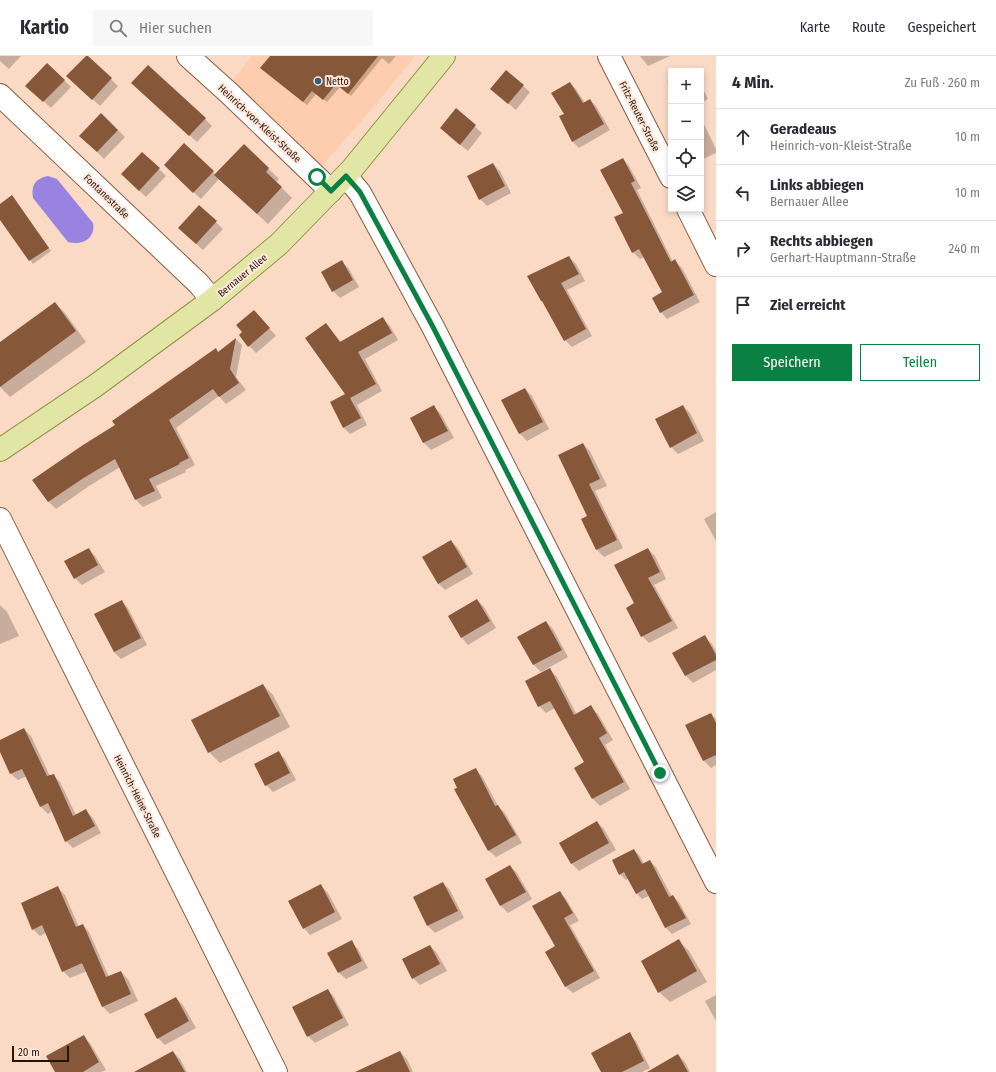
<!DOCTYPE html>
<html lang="de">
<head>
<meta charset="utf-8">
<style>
  :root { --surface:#fff; --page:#f7f7f7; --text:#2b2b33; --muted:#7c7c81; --line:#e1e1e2; --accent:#0b8043 }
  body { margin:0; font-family:"Fira Sans Condensed",sans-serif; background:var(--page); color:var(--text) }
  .controls { position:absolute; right:12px; top:12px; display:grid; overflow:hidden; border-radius:0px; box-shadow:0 2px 6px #0003 }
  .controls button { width:36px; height:36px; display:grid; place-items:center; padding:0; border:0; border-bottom:1px solid var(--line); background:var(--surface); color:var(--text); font:20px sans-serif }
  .scale { position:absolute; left:12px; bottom:10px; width:57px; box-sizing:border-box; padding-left:4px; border:2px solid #271408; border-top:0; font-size:11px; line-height:14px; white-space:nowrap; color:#271408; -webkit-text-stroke:3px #ffe8db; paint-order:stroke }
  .stop { position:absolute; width:12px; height:12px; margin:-9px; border:3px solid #0b8043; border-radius:50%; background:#fff }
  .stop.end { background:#0b8043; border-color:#fff; box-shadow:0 1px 4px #0008 }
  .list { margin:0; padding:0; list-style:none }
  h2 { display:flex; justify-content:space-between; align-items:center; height:52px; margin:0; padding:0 16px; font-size:17px }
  h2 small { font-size:13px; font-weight:400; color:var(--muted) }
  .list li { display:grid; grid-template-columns:26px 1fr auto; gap:12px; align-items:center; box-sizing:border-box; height:56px; padding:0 16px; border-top:1px solid var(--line) }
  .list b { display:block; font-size:15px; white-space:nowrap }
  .list p { margin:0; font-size:13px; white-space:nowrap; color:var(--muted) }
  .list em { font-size:13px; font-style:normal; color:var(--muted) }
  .actions { display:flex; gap:8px; padding:12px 16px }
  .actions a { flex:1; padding:9px 0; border:1px solid var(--accent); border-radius:0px; text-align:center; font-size:14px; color:var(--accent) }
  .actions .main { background:var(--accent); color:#fff }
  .icon { flex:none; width:22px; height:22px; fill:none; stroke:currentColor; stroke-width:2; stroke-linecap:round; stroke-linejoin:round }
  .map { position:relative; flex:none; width:716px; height:1016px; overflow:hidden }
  header { display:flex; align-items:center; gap:24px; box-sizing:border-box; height:56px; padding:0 20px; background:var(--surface); border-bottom:1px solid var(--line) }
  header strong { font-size:19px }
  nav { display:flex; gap:22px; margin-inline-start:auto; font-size:14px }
  .search { width:280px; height:36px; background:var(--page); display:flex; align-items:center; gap:10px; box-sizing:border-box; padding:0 14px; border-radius:0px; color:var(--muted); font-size:15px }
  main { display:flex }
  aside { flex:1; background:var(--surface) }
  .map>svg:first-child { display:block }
</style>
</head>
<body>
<header>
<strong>Kartio</strong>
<div class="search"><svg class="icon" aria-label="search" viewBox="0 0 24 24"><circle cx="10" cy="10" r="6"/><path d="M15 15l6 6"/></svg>Hier suchen</div>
<nav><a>Karte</a><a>Route</a><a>Gespeichert</a></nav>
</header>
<main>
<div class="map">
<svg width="716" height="1016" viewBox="0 0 716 1016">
  <rect width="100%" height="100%" fill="#fad9c5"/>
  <!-- built -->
  <path fill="#fecdaf" d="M252,0H415L382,41L322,110L313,107L230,27Z"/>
  <!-- water -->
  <path fill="#9983e1" d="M48,120L57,123L93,167C96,182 82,190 68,186L33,142C31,129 35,123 48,120Z"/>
  <!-- shadow -->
  <g fill="#0003">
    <path d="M0,0H21L9,13L0,5Z"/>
    <path d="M87,0L118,30L100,50L75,27Z"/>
    <path d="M271,0H396L389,8L382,2L351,40L340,31L327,46L316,38L307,49L265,15Z"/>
    <path d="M640,0H670L648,10Z"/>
    <path d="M689,12L692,15H684Z"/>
    <path d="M506,15L530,36L516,54L498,39Z"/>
    <path d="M671,22V32L667,24Z"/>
    <path d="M64,24L71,31L51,52L34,36Z"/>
    <path d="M570,27L576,33L585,47L590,44L596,50L610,74L579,92L573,86L561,61L565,58Z"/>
    <path d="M701,29L708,43L701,47Z"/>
    <path d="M139,34L205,63L212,70L197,86Z"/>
    <path d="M456,54L482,77L468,95L448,79Z"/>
    <path d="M701,66L705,70L716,93V97L701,104Z"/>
    <path d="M118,74L125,81L104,103L87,86Z"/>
    <path d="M184,89L216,119L244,89L279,123L276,126L292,142L268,168L219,123L201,143L172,116Z"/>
    <path d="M623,103L629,110L641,132L637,134L673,206L675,205L682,212L700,246L667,263L661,256L663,237L644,201L640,203L633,196L624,157Z"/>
    <path d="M493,108L500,115L511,137L487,150L480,143Z"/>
    <path d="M159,113L166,120L146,141L129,125Z"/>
    <path d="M15,144L51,195L33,208L0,162V149Z"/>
    <path d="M199,150L223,173L203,194L186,179Z"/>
    <path d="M569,201L576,208L585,225L567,234L592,280L572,291L565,284L546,249L541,245Z"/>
    <path d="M342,206L349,213L359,231L340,242L333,235Z"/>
    <path d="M55,247L65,257L86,286L10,341L0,331V287Z"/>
    <path d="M254,255L276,280L256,297L249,290L243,277Z"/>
    <path d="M383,263L390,270L398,284L365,303L382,335L357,349L367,369L350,378L343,371L347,338L326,268L341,286Z"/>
    <path d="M236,283L242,289L236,321L246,334L226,348L219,340L176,372L195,409L185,414L186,416L156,430L162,442L143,451L136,444L120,411L89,430L56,453L49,446L34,424L116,369L219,297Z"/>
    <path d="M525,333L532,340L549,373L527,385L520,378L502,345Z"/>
    <path d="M683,350L690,357L704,385L678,398L671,391Z"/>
    <path d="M434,351L441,358L454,382L431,394L424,387L412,362Z"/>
    <path d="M583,388L590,395L607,430L595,435L623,492L604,501L597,494L582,463L588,460Z"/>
    <path d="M716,456V485L704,463Z"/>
    <path d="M451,485L458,492L473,518L445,534L438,527Z"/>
    <path d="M88,493L95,500L105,516L82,529L75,522Z"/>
    <path d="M648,493L655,500L666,523L654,529L678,572L649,587L642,580L635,548Z"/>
    <path d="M477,544L484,551L496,572L468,589L462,582L449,561Z"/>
    <path d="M121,545L128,552L147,589L121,603L114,596Z"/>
    <path d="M0,549L7,556L19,580L0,588Z"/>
    <path d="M546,566L553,573L568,601L541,616L534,609L519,581Z"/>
    <path d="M705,581L712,588L716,595V614L693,627L686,620L674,598Z"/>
    <path d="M550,614L557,621L577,659L591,651L598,658L613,684L605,689L630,733L600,750L593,743L576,712L586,706L555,652L546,657L539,650Z"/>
    <path d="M263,629L273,639L290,671L220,707L209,696L193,665Z"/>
    <path d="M711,658L716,663V709L711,712L704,705L687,669Z"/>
    <path d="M24,673L31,680L50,720L53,719L60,726L76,759L86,755L93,762L101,777L73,792L66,785L52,755L48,758L41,751L27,720L18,724L11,718L0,693V685Z"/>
    <path d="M278,696L285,703L296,724L273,736L266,729Z"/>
    <path d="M475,713L482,720L498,750L505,757L522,787L496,801L489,795L455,734L458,732Z"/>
    <path d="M597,766L604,773L616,794L579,815L572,808L561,787Z"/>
    <path d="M634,794L640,800L644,808L650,805L656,811L672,841L673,840L679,846L691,868L672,878L666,872L649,840L642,843L636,837L629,822L626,824L620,818Z"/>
    <path d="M510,810L517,817L532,843L508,857L501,850L486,824Z"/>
    <path d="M443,827L450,834L464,862L435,877L428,870L414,841Z"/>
    <path d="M321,830L328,837L342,863L310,879L304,872Z"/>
    <path d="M58,832L65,839L79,871L83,869L89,876L109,921L121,916L128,923L138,945L110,958L103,951L87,915L70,922L63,915L46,877L40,880L33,873Z"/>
    <path d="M559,836L566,843L579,865L570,869L600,922L573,937L566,931L547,896L556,891Z"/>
    <path d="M679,885L689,895L707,926L670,946L659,936Z"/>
    <path d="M351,886L358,893L368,912L346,923L339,917Z"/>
    <path d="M430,890L437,897L447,915L420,929L413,922Z"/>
    <path d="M328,934L334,941L349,969L315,987L308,980Z"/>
    <path d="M716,939V965L705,945Z"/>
    <path d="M176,942L183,949L196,972L165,989L158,982Z"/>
    <path d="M629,978L636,985L650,1012L642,1016H603Z"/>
    <path d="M83,980L90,987L106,1014L101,1016H57Z"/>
    <path d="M173,996L180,1003L187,1016H139Z"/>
    <path d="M400,996L407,1003L413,1016H370Z"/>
    <path d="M678,999L685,1006L690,1016H664Z"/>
  </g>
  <!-- building -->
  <g fill="#865739">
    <path d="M86,0H88L112,22L92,44L66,20Z"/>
    <path d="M270,0H378L348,38L336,28L323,44L312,35L303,46L260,12Z"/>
    <path d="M47,7L65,24L43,46L25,30Z"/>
    <path d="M148,9L206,62L189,80L131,27Z"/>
    <path d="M506,14L524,29L508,48L490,33Z"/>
    <path d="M570,26L583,47L590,43L604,68L572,86L559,60L564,58L551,37Z"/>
    <path d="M456,52L476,69L460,89L440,72Z"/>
    <path d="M101,57L118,74L97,96L79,80Z"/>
    <path d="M184,87L214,115L193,137L164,109Z"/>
    <path d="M244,88L269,112L266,116L282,131L257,158L214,119Z"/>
    <path d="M142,96L160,112L139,135L121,118Z"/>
    <path d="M623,102L635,125L631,127L671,206L675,203L694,239L660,257L652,242L662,236L639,193L632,197L614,161L623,157L600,114Z"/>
    <path d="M493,107L505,130L479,144L467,120Z"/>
    <path d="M12,139L49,192L29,205L0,164V148Z"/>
    <path d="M199,149L217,165L196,188L178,172Z"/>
    <path d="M569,200L579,218L561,227L586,273L564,285L542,245H541L527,220Z"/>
    <path d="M342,204L353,224L332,236L321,216Z"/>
    <path d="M55,246L76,275L0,331V286Z"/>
    <path d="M254,254L270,272L248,291L239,279L242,276L236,269Z"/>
    <path d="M383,261L392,277L358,296L376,328L350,342L361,362L343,372L330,346L345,338L305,282L326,267L340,286Z"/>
    <path d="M236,282L230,313L239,327L219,341L213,333L169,364L189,402L179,407L180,408L149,423L155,435L135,444L115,403L82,423L48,446L32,424L83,389L115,369L112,365L216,292L218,296Z"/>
    <path d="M525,332L543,366L519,378L501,344Z"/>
    <path d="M434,349L448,375L423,387L410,362Z"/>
    <path d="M683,349L697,377L670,392L655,363Z"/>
    <path d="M583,387L600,423L589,428L617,484L596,494L581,463L587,460L558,399Z"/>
    <path d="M451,484L467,511L438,528L422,501Z"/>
    <path d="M89,492L98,509L74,523L64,505Z"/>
    <path d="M648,492L660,516L648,522L672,565L641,581L626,552L634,547L614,509Z"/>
    <path d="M477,543L490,565L461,582L448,560Z"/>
    <path d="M122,544L141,582L114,596L94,558Z"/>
    <path d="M546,565L562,594L533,609L517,581Z"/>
    <path d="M705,579L716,599V604L685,620L672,597Z"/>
    <path d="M550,612L574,659L591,649L607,677L599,682L624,726L592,743L574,712L584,706L550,645L538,651L525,625Z"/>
    <path d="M263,628L280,660L208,697L191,664Z"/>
    <path d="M711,657L716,667V699L703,705L685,669Z"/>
    <path d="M24,672L47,720L54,718L73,760L86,753L95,770L65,786L48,747L40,751L22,713L10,718L0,696V684Z"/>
    <path d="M279,695L290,717L265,730L254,708Z"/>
    <path d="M476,712L495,750L498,749L516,779L488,795L454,733L457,732L453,723Z"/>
    <path d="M597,765L609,787L571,808L559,787Z"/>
    <path d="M634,793L642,808L650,804L669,841L673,839L686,862L665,872L645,833L636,838L624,816L619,819L612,804Z"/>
    <path d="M510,809L526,836L500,850L485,823Z"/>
    <path d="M443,826L458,855L427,870L413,841Z"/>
    <path d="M321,828L335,856L303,873L288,845Z"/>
    <path d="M58,830L76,871L83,868L106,921L121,915L131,938L102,951L82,907L62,916L42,869L32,874L21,847Z"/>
    <path d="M560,835L573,857L564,862L594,915L565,931L545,896L555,890L532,850Z"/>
    <path d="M679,883L697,915L658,937L641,905Z"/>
    <path d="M352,884L362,905L338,917L327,897Z"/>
    <path d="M430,889L440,908L412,923L402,903Z"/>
    <path d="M328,933L343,962L307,981L292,951Z"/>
    <path d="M176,941L189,965L157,983L144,958Z"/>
    <path d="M630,976L644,1005L622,1016H601L591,997Z"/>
    <path d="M84,979L99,1006L83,1016H55L46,1000Z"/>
    <path d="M173,995L185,1016H134Z"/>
    <path d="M400,995L410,1016H355Z"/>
    <path d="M678,998L688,1016H647Z"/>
  </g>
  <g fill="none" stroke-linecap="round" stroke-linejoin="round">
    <!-- minor casing -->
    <g stroke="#895b3d" stroke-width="24">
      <g id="minor">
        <path d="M188,0L229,37L331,135"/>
        <path d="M609,0L671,121"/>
        <path d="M0,39L199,228L212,244"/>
        <path d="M346,120L360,137L433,271L716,826"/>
        <path d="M688,153L716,209"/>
        <path d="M0,463L276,1016"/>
      </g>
    </g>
    <!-- major casing -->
    <g stroke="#949246" stroke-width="24">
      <path id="major" d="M0,394L95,330L212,244L279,188L352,113L444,0"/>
    </g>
    <!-- minor -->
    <use href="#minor" stroke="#fff" stroke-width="22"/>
    <!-- major -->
    <use href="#major" stroke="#e2e6a4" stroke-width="22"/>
  </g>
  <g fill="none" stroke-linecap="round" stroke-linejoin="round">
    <!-- route -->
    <path stroke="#0b8043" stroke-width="5" d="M317,121L331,135L346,120L360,136L433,271L660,717"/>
  </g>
  <!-- markers -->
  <circle fill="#2b617c" stroke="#ffe8db" stroke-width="1.5" cx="318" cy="25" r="4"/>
  <g text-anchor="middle" stroke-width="4" stroke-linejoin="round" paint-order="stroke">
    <!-- poi labels -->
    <g font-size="10" fill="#271408" stroke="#ffe8db" text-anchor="start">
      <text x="326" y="29">Netto</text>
    </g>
    <!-- street labels -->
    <g font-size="10" fill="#271408" stroke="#ffe8db">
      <text transform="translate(640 60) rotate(63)" y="4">Fritz-Reuter-Straße</text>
      <text transform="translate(260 67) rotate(43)" y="4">Heinrich-von-Kleist-Straße</text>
      <text transform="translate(107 140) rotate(44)" y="4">Fontanestraße</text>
      <text transform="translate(242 219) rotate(-40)" y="4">Bernauer Allee</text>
      <text transform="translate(138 740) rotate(63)" y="4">Heinrich-Heine-Straße</text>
    </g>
  </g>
</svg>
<div class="controls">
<button>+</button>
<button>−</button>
<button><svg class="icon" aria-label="locate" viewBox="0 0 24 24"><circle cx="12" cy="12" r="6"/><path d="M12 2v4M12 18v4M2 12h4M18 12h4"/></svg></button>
<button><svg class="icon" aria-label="layers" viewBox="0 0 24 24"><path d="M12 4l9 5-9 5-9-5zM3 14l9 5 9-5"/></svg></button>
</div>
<div class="scale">20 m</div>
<div class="stop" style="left:317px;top:121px"></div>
<div class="stop end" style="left:660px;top:717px"></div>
</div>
<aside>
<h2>4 Min.<small>Zu Fuß · 260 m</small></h2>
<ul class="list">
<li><svg class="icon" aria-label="ahead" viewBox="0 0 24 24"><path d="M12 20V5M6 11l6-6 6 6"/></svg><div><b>Geradeaus</b><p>Heinrich-von-Kleist-Straße</p></div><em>10 m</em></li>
<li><svg class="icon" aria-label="left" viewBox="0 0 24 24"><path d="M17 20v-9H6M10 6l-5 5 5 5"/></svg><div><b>Links abbiegen</b><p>Bernauer Allee</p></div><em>10 m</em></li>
<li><svg class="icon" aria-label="right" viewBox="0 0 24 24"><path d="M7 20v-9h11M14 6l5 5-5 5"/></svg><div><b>Rechts abbiegen</b><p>Gerhart-Hauptmann-Straße</p></div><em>240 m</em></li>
<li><svg class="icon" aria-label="arrive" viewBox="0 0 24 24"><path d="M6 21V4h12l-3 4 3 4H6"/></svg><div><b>Ziel erreicht</b></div></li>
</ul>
<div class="actions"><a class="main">Speichern</a><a>Teilen</a></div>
</aside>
</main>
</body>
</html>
